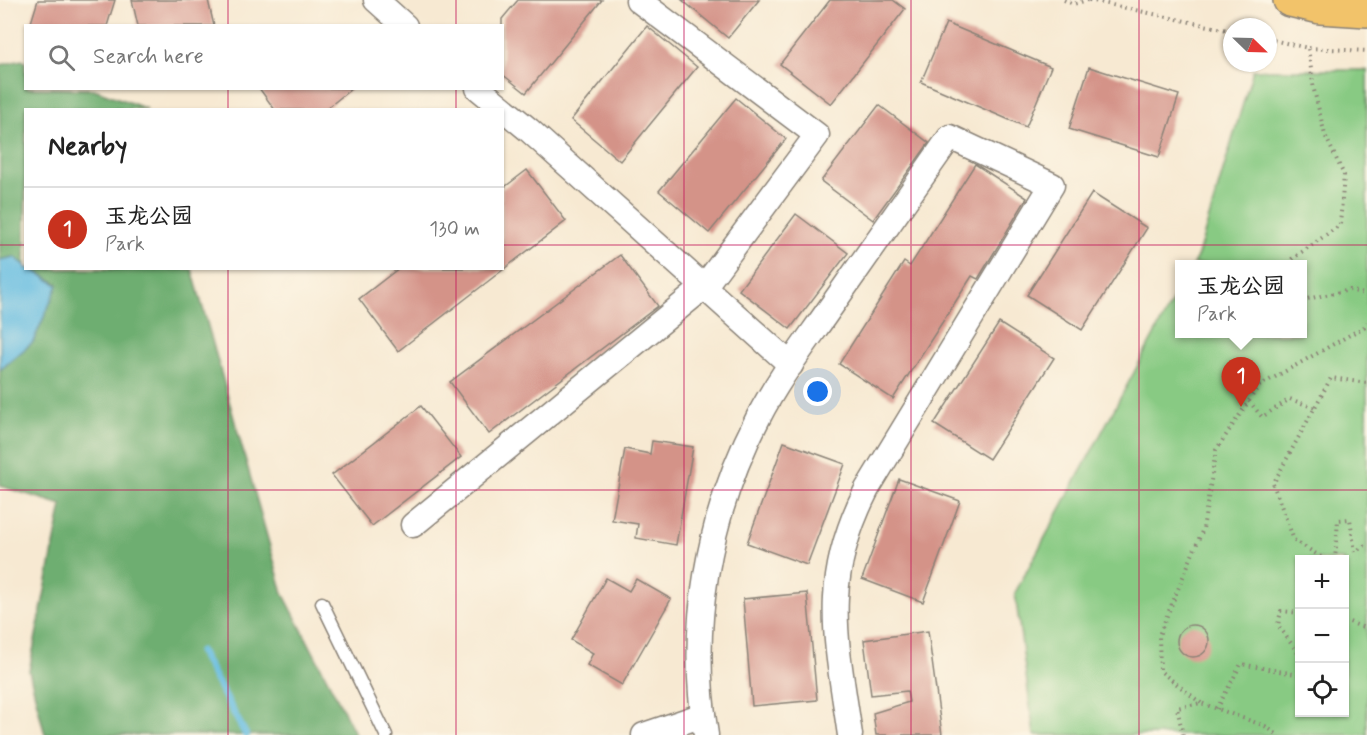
<!DOCTYPE html>
<html lang="en">
<head>
<meta charset="utf-8">
<style>
  :root { --surface:#fff; --page:#f6f6f6; --text:#222; --muted:#767676; --line:#e0e0e0; --accent:#c8321e }
  body { margin:0; font-family:Mynerve,"LXGW WenKai TC",sans-serif; background:var(--page); color:var(--text) }
  .controls { position:absolute; right:18px; bottom:18px; display:grid; overflow:hidden; border-radius:0px; box-shadow:0 2px 4px #0004 }
  .controls button { width:54px; height:54px; display:grid; place-items:center; padding:0; border:0; border-bottom:2px solid var(--line); background:var(--surface); color:var(--text); font:30px sans-serif }
  .compass { position:absolute; left:1223px; top:18px; width:54px; height:54px; border-radius:50%; background:var(--surface); box-shadow:0 2px 4px #0004; rotate:113deg }
  .you { position:absolute; left:818px; top:392px; width:21px; height:21px; margin:-15px; border:4px solid #fff; border-radius:50%; background:#1a73e8; box-shadow:0 0 0 9px #1a73e833 }
  .badge { display:grid; place-items:center; width:39px; height:39px; border-radius:50%; background:var(--accent); color:#fff; font-size:20px; font-weight:700 }
  .pin { position:absolute; translate:-50% -50px; filter:drop-shadow(0 2px 3px #0008) }
  .pin::after { content:''; position:absolute; top:32px; width:21px; height:18px; background:inherit; clip-path:polygon(0 0,100% 0,50% 100%) }
  .popup { position:absolute; left:1175px; top:260px; width:132px; height:78px; box-sizing:border-box; display:grid; place-content:center; border-radius:0px; background:var(--surface); filter:drop-shadow(0 2px 4px #0005); font-size:20px; white-space:nowrap; color:var(--muted) }
  .popup b { font-size:22px; color:var(--text) }
  .popup::after { content:''; position:absolute; left:50%; top:100%; margin-left:-12px; border:12px solid transparent; border-top-color:var(--surface) }
  .list { margin:0; padding:0; list-style:none }
  h2 { display:flex; justify-content:space-between; align-items:center; height:78px; margin:0; padding:0 24px; font-size:26px }
  h2 small { font-size:20px; font-weight:400; color:var(--muted) }
  .list li { display:grid; grid-template-columns:39px 1fr auto; gap:18px; align-items:center; box-sizing:border-box; height:84px; padding:0 24px; border-top:2px solid var(--line) }
  .list b { display:block; font-size:22px; white-space:nowrap }
  .list p { margin:0; font-size:20px; white-space:nowrap; color:var(--muted) }
  .list em { font-size:20px; font-style:normal; color:var(--muted) }
  .icon { flex:none; width:33px; height:33px; fill:none; stroke:currentColor; stroke-width:2; stroke-linecap:round; stroke-linejoin:round }
  .map { position:relative; flex:none; width:1367px; height:735px; overflow:hidden }
  .search { position:absolute; background:var(--surface); box-shadow:0 2px 4px #0004; left:24px; top:24px; width:480px; height:66px; display:flex; align-items:center; gap:15px; box-sizing:border-box; padding:0 21px; border-radius:0px; color:var(--muted); font-size:22px }
  .panel { position:absolute; background:var(--surface); box-shadow:0 2px 4px #0004; left:24px; top:108px; width:480px; height:162px; border-radius:0px }
  .map>svg:first-child { display:block }
</style>
</head>
<body>
<div class="map">
<svg width="1367" height="735" viewBox="0 0 1367 735">
  <rect width="100%" height="100%" fill="#fcf5e5"/>
  <filter id="ink" filterUnits="userSpaceOnUse"><feTurbulence type="fractalNoise" baseFrequency=".0167" numOctaves="2"/><feDisplacementMap in="SourceGraphic" scale="12" xChannelSelector="R" yChannelSelector="G"/><feConvolveMatrix kernelMatrix="1 2 1 2 8 2 1 2 1" color-interpolation-filters="sRGB"/></filter>
  <filter id="wash" filterUnits="userSpaceOnUse"><feTurbulence type="fractalNoise" baseFrequency=".008" numOctaves="4" result="noise"/><feDisplacementMap in="SourceGraphic" scale="24" xChannelSelector="R" yChannelSelector="G"/><feGaussianBlur stdDeviation="1.35" result="paint"/><feColorMatrix in="noise" values="0 0 0 0 0 0 0 0 0 0 0 0 0 0 0 0 0 1.4 0 .05"/><feComposite in="paint" operator="in"/></filter>
  <g filter="url(#wash)">
    <rect width="100%" height="100%" fill="#f7e9d2"/>
    <!-- green -->
    <path fill="#88ca83" stroke="#527350" stroke-width="1.5" fill-rule="evenodd" d="M1253,70H1367V735H1034L1015,593L1179,289L1180,334H1302V264H1193L1198,255ZM1300,560H1344V712H1300Z"/>
    <!-- forest -->
    <g fill="#6eae71" stroke="#456546" stroke-width="1.5">
      <path d="M22,60L25,62L26,88L94,89L147,109L26,110L25,265L14,257L0,260V65Z"/>
      <path d="M32,269H192L283,593L356,735H45L29,671L62,505L0,486V370L33,342L58,284Z"/>
    </g>
    <!-- water -->
    <path fill="#64bce1" stroke="#406c7e" stroke-width="1.5" d="M14,257L25,265L26,268L32,269L58,285L33,342L0,370V260Z"/>
    <g fill="none" stroke-linecap="round" stroke-linejoin="round">
      <!-- stream -->
      <path stroke="#64bce1" stroke-width="7" d="M200,651L246,735"/>
    </g>
    <g id="blocks">
      <!-- building -->
      <g fill="#d49388">
        <path d="M38,0H115L107,26H30Z"/>
        <path d="M132,0H208L214,26H138Z"/>
        <path d="M518,0H602L526,93L502,74V19Z"/>
        <path d="M682,0H759L728,38Z"/>
        <path d="M830,0H893L905,9L831,104L780,64Z"/>
        <path d="M946,23L1051,67L1026,127L921,82Z"/>
        <path d="M647,26L697,67L620,161L571,120Z"/>
        <path d="M1089,67L1179,95L1159,157L1069,129Z"/>
        <path d="M259,88H352L325,110H275Z"/>
        <path d="M736,98L786,139L709,233L659,191Z"/>
        <path d="M879,105L929,143L873,220L821,181Z"/>
        <path d="M975,164L1027,198L978,279L972,276L893,399L839,364L904,262L910,266Z"/>
        <path d="M527,170L566,221L398,351L359,299L399,268H502V189Z"/>
        <path d="M1092,193L1147,228L1082,330L1027,295Z"/>
        <path d="M796,214L848,253L790,329L739,290Z"/>
        <path d="M620,255L658,306L489,434L450,382Z"/>
        <path d="M999,323L1054,358L989,459L934,424Z"/>
        <path d="M421,406L461,457L372,526L332,475Z"/>
        <path d="M652,441L693,447L676,545L636,538L638,524L612,520L625,449L650,454Z"/>
        <path d="M784,442L845,464L807,565L747,543Z"/>
        <path d="M899,479L960,501L923,602L862,579Z"/>
        <path d="M606,578L629,591L636,579L671,599L622,685L587,665L593,653L571,640Z"/>
        <path d="M807,593L817,700L752,706L743,599Z"/>
        <circle cx="1193" cy="641" r="16"/>
        <path d="M928,631L942,735H876L873,713L909,702L907,691L871,695L864,640Z"/>
      </g>
    </g>
  </g>
  <g filter="url(#ink)">
    <use href="#blocks" fill-opacity="0" stroke="#8a8277" stroke-width="1.5"/>
    <g fill="none" stroke-linecap="round" stroke-linejoin="round">
      <!-- service casing -->
      <g stroke="#8a8277" stroke-width="15">
        <path id="service" d="M322,603L386,735"/>
      </g>
      <!-- minor casing -->
      <g stroke="#8a8277" stroke-width="27">
        <g id="minor">
          <path d="M376,0L405,26"/>
          <path d="M478,88L529,130L791,365"/>
          <path d="M413,525L704,287L817,135L638,0"/>
          <path d="M644,735L703,715"/>
          <path d="M706,735C688,627 708,515 758,418C778,379 805,344 830,308C870,251 910,194 950,137L1052,185L867,489C820,581 836,638 850,735"/>
        </g>
      </g>
      <!-- primary casing -->
      <g stroke="#8a8277" stroke-width="36">
        <path id="primary" d="M1290,0L1320,7L1367,10"/>
      </g>
      <!-- path -->
      <g stroke="#8a8277" stroke-width="4" stroke-dasharray="1.5 4.5" stroke-linecap="butt">
        <path d="M1064,0L1073,4L1088,0"/>
        <path d="M1089,0L1232,31"/>
        <path d="M1268,39L1308,48L1367,51"/>
        <path d="M1288,264L1292,259L1340,225L1344,175L1325,135L1314,90L1308,48"/>
        <path d="M1302,300L1350,290L1367,295"/>
        <path d="M1249,401L1262,417L1290,399L1315,408"/>
        <path d="M1326,560L1294,540L1273,484L1331,378L1367,383"/>
        <path d="M1335,560L1338,520L1350,519L1355,552L1367,544"/>
        <path d="M1300,613L1281,611L1278,625L1300,656"/>
        <path d="M1344,620L1367,629"/>
        <path d="M1201,703L1160,671L1159,635L1203,529L1216,450L1259,386L1364,327L1367,322"/>
        <path d="M1217,709L1241,664L1300,675"/>
        <path d="M1183,735L1177,708L1201,703L1265,726L1278,735"/>
      </g>
      <!-- service -->
      <use href="#service" stroke="#fff" stroke-width="12"/>
      <!-- minor -->
      <use href="#minor" stroke="#fff" stroke-width="24"/>
      <!-- primary -->
      <use href="#primary" stroke="#f2c36a" stroke-width="33"/>
    </g>
  </g>
  <!-- grid -->
  <path fill="none" stroke="#c2185b" stroke-width="1.5" stroke-opacity="0.55" d="M228,0V26M456,0V26M684,0V735M911,0V735M1139,0V735M228,88V110M456,88V110M0,245H26M502,245H1367M228,268V735M456,268V735M0,490H1367"/>
</svg>
<div class="controls">
<button>+</button>
<button>−</button>
<button><svg class="icon" aria-label="locate" viewBox="0 0 24 24"><circle cx="12" cy="12" r="6"/><path d="M12 2v4M12 18v4M2 12h4M18 12h4"/></svg></button>
</div>
<svg class="compass" viewBox="-18 -18 36 36"><path d="M0-13l5 13h-10z" fill="#e53935"/><path d="M0 13l5-13h-10z" fill="#767676"/></svg>
<div class="you"></div>
<div class="pin badge" style="left:1241px;top:407px">1</div>
<div class="popup"><b>玉龙公园</b>Park</div>
<div class="search"><svg class="icon" aria-label="search" viewBox="0 0 24 24"><circle cx="10" cy="10" r="6"/><path d="M15 15l6 6"/></svg>Search here</div>
<section class="panel">
<h2>Nearby<small></small></h2>
<ul class="list">
<li><span class="badge">1</span><div><b>玉龙公园</b><p>Park</p></div><em>130 m</em></li>
</ul>
</section>
</div>
</body>
</html>
